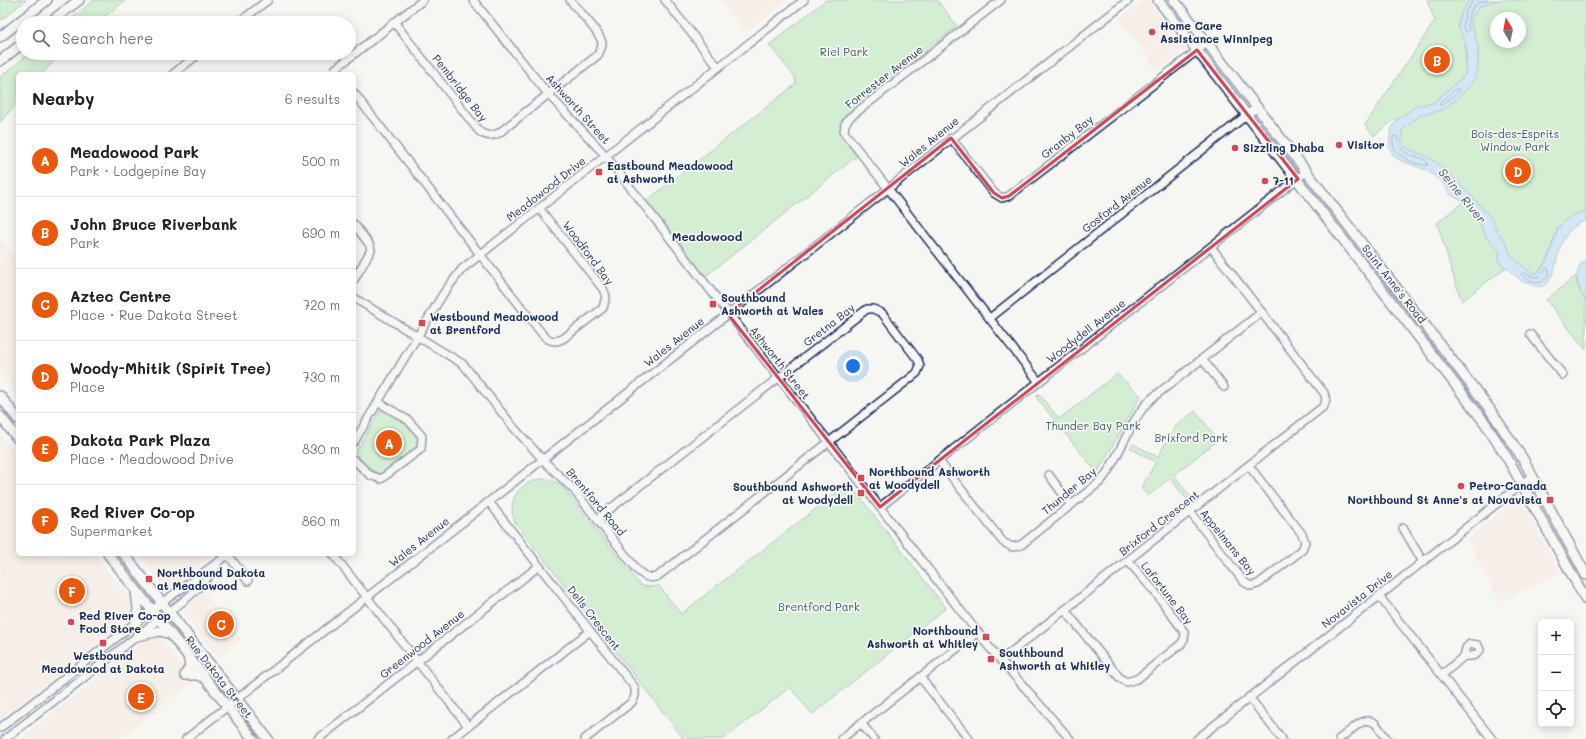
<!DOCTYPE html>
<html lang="en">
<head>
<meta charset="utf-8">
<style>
  :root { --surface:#fff; --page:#f6f6f6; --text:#202124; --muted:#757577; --line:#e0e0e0; --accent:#ea580c }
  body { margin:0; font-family:Mali,sans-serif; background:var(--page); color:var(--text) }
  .controls { position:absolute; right:12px; bottom:12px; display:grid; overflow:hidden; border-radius:6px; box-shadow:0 2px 10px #0003 }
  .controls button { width:36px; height:36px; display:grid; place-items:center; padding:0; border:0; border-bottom:1px solid var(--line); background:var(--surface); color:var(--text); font:20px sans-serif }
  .compass { position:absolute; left:1490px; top:12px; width:36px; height:36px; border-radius:50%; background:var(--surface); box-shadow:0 2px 10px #0003; rotate:350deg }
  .you { position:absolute; left:853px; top:366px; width:14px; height:14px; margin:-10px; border:3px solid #fff; border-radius:50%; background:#1a73e8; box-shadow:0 0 0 6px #1a73e833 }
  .badge { display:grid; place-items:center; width:26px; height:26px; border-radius:50%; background:var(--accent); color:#fff; font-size:13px; font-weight:700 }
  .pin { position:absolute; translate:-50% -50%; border:2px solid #fff; box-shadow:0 1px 4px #0006 }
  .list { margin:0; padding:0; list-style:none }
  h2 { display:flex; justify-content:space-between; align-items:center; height:52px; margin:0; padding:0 16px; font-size:17px }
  h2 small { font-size:13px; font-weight:400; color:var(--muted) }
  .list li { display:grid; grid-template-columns:26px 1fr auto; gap:12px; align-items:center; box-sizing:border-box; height:72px; padding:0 16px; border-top:1px solid var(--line) }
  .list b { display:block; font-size:15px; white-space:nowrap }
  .list p { margin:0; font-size:13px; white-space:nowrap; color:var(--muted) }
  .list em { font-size:13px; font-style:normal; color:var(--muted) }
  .icon { flex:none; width:22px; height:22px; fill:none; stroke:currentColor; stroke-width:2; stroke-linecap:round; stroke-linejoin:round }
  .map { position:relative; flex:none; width:1586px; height:739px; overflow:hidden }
  .search { position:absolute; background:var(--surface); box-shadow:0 2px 10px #0003; left:16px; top:16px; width:340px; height:44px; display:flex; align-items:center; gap:10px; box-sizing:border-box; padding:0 14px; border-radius:22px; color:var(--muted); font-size:15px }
  .panel { position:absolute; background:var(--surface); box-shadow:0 2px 10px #0003; left:16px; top:72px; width:340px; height:484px; border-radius:6px }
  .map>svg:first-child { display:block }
</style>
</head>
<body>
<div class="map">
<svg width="1586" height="739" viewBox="0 0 1586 739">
  <rect width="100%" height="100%" fill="#f6f6f2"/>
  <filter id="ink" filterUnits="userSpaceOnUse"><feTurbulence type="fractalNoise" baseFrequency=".025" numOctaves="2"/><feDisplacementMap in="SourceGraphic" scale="8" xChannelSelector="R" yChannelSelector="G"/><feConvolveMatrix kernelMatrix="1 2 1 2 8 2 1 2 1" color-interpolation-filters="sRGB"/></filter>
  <g filter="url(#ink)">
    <!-- built -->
    <g fill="#f5e4dc">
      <path d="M720,0H787L746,32Z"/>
      <path d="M1143,0H1148L1186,49L1158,70L1119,19Z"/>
      <path d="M0,239L18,262V395L0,372Z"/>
      <path d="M0,434L18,457V554H94L132,602L131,616L0,719Z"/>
      <path d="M1517,501L1522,502L1560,572L1500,602L1468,540L1495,516Z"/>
      <path d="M138,554H212L172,588L164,587Z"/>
      <path d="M204,592L241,639L218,657L184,613L188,604Z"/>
      <path d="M156,636L160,637L193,681L119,739H20L148,638Z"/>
    </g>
    <!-- green -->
    <g fill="#a9e5ac" stroke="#628a85" fill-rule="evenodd">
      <path d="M0,0H26L0,21Z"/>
      <path d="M94,0H126L96,23H66Z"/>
      <path d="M826,0H937L957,26L843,118C837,135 848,143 857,156L707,275L703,274L646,203V201L796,84L795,77L769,45Z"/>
      <path d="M1427,0H1470L1462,11L1458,25L1466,44L1465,75L1433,103L1418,105L1397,120L1395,119L1374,136L1365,125L1435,21Z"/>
      <path d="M1498,0H1586V211L1581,212L1558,227L1547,260L1537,273H1532L1520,265L1511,255L1505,241L1497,232L1493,221L1469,193L1441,166L1428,157L1408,149L1402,143L1401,136L1403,129L1413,121L1421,115L1445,109L1470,86L1478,63V46L1471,25L1472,17L1480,6ZM1496,18H1520V42H1496Z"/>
      <path d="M30,53H61L42,74H18V102L0,122V77Z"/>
      <path d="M1463,202L1479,222L1487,238L1500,251L1498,261L1505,268L1462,301C1452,275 1446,249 1437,223Z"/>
      <path d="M1576,276L1577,285L1586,302V350L1546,300Z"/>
      <path d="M1117,374L1141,396L1097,473L1036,397L1039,394L1059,419Z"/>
      <path d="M381,410C391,409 413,427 417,436C419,439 418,443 418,446L380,476L373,473L355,453Z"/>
      <path d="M1195,411L1218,440L1174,475L1192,499L1188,501L1170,478L1148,496L1141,488L1156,462L1130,448L1133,444L1158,457L1174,428Z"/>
      <path d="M542,479H549L561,485L640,585L649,587L659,586L681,614L849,483L946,608L812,714L790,687L724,739H684L515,522C506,500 519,482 542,479Z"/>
    </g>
    <!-- water -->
    <g fill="#abd4f6" stroke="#7192b9">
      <path d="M1470,0H1498L1480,6L1472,17L1471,25L1478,46V63L1477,73L1470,86L1445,109L1421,115L1413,121L1403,129L1401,136L1402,143L1408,149L1428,157L1441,166L1469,193L1493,221L1497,232L1505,241L1511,255L1521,265L1532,273H1537C1561,252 1545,218 1586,211V220C1547,234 1565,279 1540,287L1523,282L1498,261L1500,251L1487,238L1479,222L1462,201L1451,195L1443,183L1427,170L1401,161L1394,156L1389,147L1391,129L1397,120L1418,105L1433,103L1465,75L1467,50L1458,25L1462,11Z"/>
      <path d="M1586,259V302C1578,287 1571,272 1586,259Z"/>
    </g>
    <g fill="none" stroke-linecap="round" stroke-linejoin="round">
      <!-- shore -->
      <g stroke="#55719b" stroke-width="1">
        <path d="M1473,0L1465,13L1463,27L1466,32L1469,30C1466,21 1469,8 1478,3C1481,2 1485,1 1488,0"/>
        <path d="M1456,89H1459L1458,92L1442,105H1440V103Z"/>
        <path d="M1396,136C1399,142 1400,148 1406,153C1413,156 1428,158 1428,165C1414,166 1389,154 1393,137Z"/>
        <path d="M1547,268L1549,269V276L1540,283L1528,280L1521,274L1523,272L1531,276L1538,277Z"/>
      </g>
      <!-- minor casing -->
      <g stroke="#1b2f5e" stroke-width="10">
        <g id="minor">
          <path d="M473,0L548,94L605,155L989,647L1070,739"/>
          <path d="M665,0L718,67"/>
          <path d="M1001,0L849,118L845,124L844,132L1039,382"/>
          <path d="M394,22L478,130C484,136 491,137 499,133L598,55C600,51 602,48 602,43C600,32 577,9 570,0"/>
          <path d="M238,23L268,0"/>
          <path d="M173,74L200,53"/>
          <path d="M339,74L335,69L423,0"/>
          <path d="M354,93L543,335C549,341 556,343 564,338L603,308L606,296L603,289L539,208"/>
          <path d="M951,138L994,193L1002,198L1009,196L1207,43"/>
          <path d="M354,224L369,244L371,250L354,280"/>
          <path d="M354,298L463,364L515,429L547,464L573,489L638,571C644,576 650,580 658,576L917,373L920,366L918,360L882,313L873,309H867L597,519"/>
          <path d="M990,318L1257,107"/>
          <path d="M1530,334L1563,375"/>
          <path d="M1202,359L1224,387"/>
          <path d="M354,442L443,294L462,269L804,0"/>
          <path d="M354,460L370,475L381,479L421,449L422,436L408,420L378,402"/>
          <path d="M939,461L1003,542L1012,547L1021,545L1101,481C1121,456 1128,422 1151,399L1262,312"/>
          <path d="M1049,475L1071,505"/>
          <path d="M489,502L635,688V696L632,702L585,739"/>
          <path d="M880,507L1307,171"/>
          <path d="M1190,512L1244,582L1251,586L1258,584L1302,550L1305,542L1302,534L1249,466"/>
          <path d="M1403,528L1423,562"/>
          <path d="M333,554L468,726"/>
          <path d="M228,555L248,581"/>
          <path d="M1379,596L1492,739"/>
          <path d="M1065,610L1119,677L1126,682L1137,679L1181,644L1184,639L1185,633L1155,592L1128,561"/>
          <path d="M1001,660L1324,406L1326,399L1324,393L1211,247"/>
          <path d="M1442,675L1464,656C1471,657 1477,656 1480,650L1478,645L1470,644L1466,648L1464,656"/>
          <path d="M920,677L969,739"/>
          <path d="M1249,697L1282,739"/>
          <path d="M861,723L874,739"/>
          <path d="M0,728L152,610L229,554"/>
          <path d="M5,739L154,623C176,607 202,589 217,565"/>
          <path d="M186,739L1129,0"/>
          <path d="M318,739L539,566"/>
          <path d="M452,739L590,631"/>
          <path d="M841,739L978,632"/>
          <path d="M1197,739L1532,476"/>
          <path d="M1339,739L1360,723L1368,720L1375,723L1387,739"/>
        </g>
      </g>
      <!-- major casing -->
      <g stroke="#1b2f5e" stroke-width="12">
        <g id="major">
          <path d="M1158,0L1485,423L1509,461L1586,600"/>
          <path d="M1174,0L1489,408L1523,459L1586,575"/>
          <path d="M49,23L79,0"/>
          <path d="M0,37L47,0"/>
          <path d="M0,61L23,43"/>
          <path d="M0,396L18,419"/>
          <path d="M0,416L18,439"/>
          <path d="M108,554L253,739"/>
          <path d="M124,554L268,739"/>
          <path d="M136,591L138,609L136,623"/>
          <path d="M137,636L160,631L171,634"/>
          <path d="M188,656L190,666L185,675H198L205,678"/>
        </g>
      </g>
      <!-- minor -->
      <use href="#minor" stroke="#f6f6f2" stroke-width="7"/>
      <!-- major -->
      <use href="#major" stroke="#f6f6f2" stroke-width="9"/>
    </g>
  </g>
  <!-- marked area -->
  <path d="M0 0H1586V739H0ZM1197,50L1298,179L880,507L728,314L951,138L994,193L1002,198L1009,196Z" fill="#f6f6f2" fill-opacity=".55" fill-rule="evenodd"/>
  <path fill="none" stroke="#d1495b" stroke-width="3" stroke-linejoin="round" d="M1197,50L1298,179L880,507L728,314L951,138L994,193L1002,198L1009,196Z"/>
  <!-- markers -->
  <g fill="#d1495b" stroke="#f6f6f2" stroke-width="1.5">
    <circle cx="1152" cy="32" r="4"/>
    <circle cx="1339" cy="145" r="4"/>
    <circle cx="1235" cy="148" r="4"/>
    <rect x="595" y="168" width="8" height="8" rx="2"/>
    <circle cx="1265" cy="181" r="4"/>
    <rect x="709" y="300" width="8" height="8" rx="2"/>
    <rect x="418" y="319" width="8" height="8" rx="2"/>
    <rect x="857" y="474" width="8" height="8" rx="2"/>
    <circle cx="1461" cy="486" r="4"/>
    <rect x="857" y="489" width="8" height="8" rx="2"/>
    <rect x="1546" y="496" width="8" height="8" rx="2"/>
    <rect x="145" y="575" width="8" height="8" rx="2"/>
    <circle cx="71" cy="622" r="4"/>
    <rect x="982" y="633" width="8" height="8" rx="2"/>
    <rect x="99" y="639" width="8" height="8" rx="2"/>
    <rect x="987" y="655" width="8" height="8" rx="2"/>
  </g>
  <g text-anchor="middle" stroke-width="3.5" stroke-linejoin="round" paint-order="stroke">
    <!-- poi labels -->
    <g font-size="11" font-weight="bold" fill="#1b2f5e" stroke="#f6f6f2" text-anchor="start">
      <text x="1160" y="30">Home Care<tspan x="1160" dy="13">Assistance Winnipeg</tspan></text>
      <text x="1347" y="149">Visitor</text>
      <text x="1243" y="152">Sizzling Dhaba</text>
      <text x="607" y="170">Eastbound Meadowood<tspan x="607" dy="13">at Ashworth</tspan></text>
      <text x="1273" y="185">7-11</text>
      <text x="721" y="302">Southbound<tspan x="721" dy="13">Ashworth at Wales</tspan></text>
      <text x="430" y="321">Westbound Meadowood<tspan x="430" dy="13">at Brentford</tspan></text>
      <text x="869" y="476">Northbound Ashworth<tspan x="869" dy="13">at Woodydell</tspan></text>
      <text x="1469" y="490">Petro-Canada</text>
      <text x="853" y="491" text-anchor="end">Southbound Ashworth<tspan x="853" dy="13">at Woodydell</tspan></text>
      <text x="1542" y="504" text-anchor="end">Northbound St Anne's at Novavista</text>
      <text x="157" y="577">Northbound Dakota<tspan x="157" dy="13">at Meadowood</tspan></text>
      <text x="79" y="620">Red River Co-op<tspan x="79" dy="13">Food Store</tspan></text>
      <text x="978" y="635" text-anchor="end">Northbound<tspan x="978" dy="13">Ashworth at Whitley</tspan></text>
      <text x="999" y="657">Southbound<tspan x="999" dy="13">Ashworth at Whitley</tspan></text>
      <text x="103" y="660" text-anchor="middle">Westbound<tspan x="103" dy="13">Meadowood at Dakota</tspan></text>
    </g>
    <!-- park labels -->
    <g font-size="11" fill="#3e5c72" stroke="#f6f6f2">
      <text x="844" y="56">Riel Park</text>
      <text x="1515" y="138">Bois-des-Esprits<tspan x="1515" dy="13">Window Park</tspan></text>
      <text x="1093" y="430">Thunder Bay Park</text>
      <text x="1191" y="442">Brixford Park</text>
      <text x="819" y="611">Brentford Park</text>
    </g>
    <!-- street labels -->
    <g font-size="11" fill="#1b2f5e" stroke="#f6f6f2">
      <text transform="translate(884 77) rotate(-38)" y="4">Forrester Avenue</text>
      <text transform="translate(460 88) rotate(52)" y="4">Pembridge Bay</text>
      <text transform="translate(578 109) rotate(48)" y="4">Ashworth Street</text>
      <text transform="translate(1067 137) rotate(-38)" y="4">Granby Bay</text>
      <text transform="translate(929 142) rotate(-39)" y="4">Wales Avenue</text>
      <text transform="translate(546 189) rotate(-38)" y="4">Meadowood Drive</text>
      <text transform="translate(1117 204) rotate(-38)" y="4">Gosford Avenue</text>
      <text transform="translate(588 253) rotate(53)" y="4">Woodford Bay</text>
      <text transform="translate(1394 284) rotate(52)" y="4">Saint Anne's Road</text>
      <text transform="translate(829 325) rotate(-38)" y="4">Gretna Bay</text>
      <text transform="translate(1086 331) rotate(-38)" y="4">Woodydell Avenue</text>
      <text transform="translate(674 342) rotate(-38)" y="4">Wales Avenue</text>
      <text transform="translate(780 363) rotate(52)" y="4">Ashworth Street</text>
      <text transform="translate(1069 491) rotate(-40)" y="4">Thunder Bay</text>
      <text transform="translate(596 502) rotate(50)" y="4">Brentford Road</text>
      <text transform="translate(1159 523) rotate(-38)" y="4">Brixford Crescent</text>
      <text transform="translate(419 542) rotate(-38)" y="4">Wales Avenue</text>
      <text transform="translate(1228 542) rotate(51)" y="4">Appelmans Bay</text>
      <text transform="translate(1167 593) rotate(52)" y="4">Lafortune Bay</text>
      <text transform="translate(1357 599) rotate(-38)" y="4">Novavista Drive</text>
      <text transform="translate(594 618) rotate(52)" y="4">Dells Crescent</text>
      <text transform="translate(422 644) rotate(-38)" y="4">Greenwood Avenue</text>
      <text transform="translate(219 677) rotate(52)" y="4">Rue Dakota Street</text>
    </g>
    <!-- water labels -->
    <g font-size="12" font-style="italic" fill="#3f5884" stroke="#f6f6f2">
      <text transform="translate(1462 196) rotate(51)" y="4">Seine River</text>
    </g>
    <!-- neighbourhood labels -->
    <g font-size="12" font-weight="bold" fill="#1b2f5e" stroke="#f6f6f2">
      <text x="707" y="241">Meadowood</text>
    </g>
  </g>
</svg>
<div class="controls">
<button>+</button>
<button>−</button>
<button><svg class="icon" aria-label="locate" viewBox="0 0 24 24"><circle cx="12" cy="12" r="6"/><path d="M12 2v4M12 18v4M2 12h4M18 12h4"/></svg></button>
</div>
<svg class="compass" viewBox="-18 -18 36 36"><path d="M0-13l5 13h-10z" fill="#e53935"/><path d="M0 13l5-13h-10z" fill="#757577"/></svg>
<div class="you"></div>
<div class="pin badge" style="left:389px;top:443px">A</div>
<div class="pin badge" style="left:1437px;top:60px">B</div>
<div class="pin badge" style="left:221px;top:624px">C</div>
<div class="pin badge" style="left:1518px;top:171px">D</div>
<div class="pin badge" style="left:141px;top:697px">E</div>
<div class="pin badge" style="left:72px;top:591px">F</div>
<div class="search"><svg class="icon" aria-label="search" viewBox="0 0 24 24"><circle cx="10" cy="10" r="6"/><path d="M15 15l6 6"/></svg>Search here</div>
<section class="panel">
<h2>Nearby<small>6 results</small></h2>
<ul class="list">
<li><span class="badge">A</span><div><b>Meadowood Park</b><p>Park · Lodgepine Bay</p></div><em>500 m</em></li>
<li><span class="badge">B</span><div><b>John Bruce Riverbank</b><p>Park</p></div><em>690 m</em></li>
<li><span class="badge">C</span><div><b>Aztec Centre</b><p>Place · Rue Dakota Street</p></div><em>720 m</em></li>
<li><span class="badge">D</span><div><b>Woody-Mhitik (Spirit Tree)</b><p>Place</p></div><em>730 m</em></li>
<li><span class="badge">E</span><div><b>Dakota Park Plaza</b><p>Place · Meadowood Drive</p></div><em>830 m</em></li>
<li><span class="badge">F</span><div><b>Red River Co-op</b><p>Supermarket</p></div><em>860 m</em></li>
</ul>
</section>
</div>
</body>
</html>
